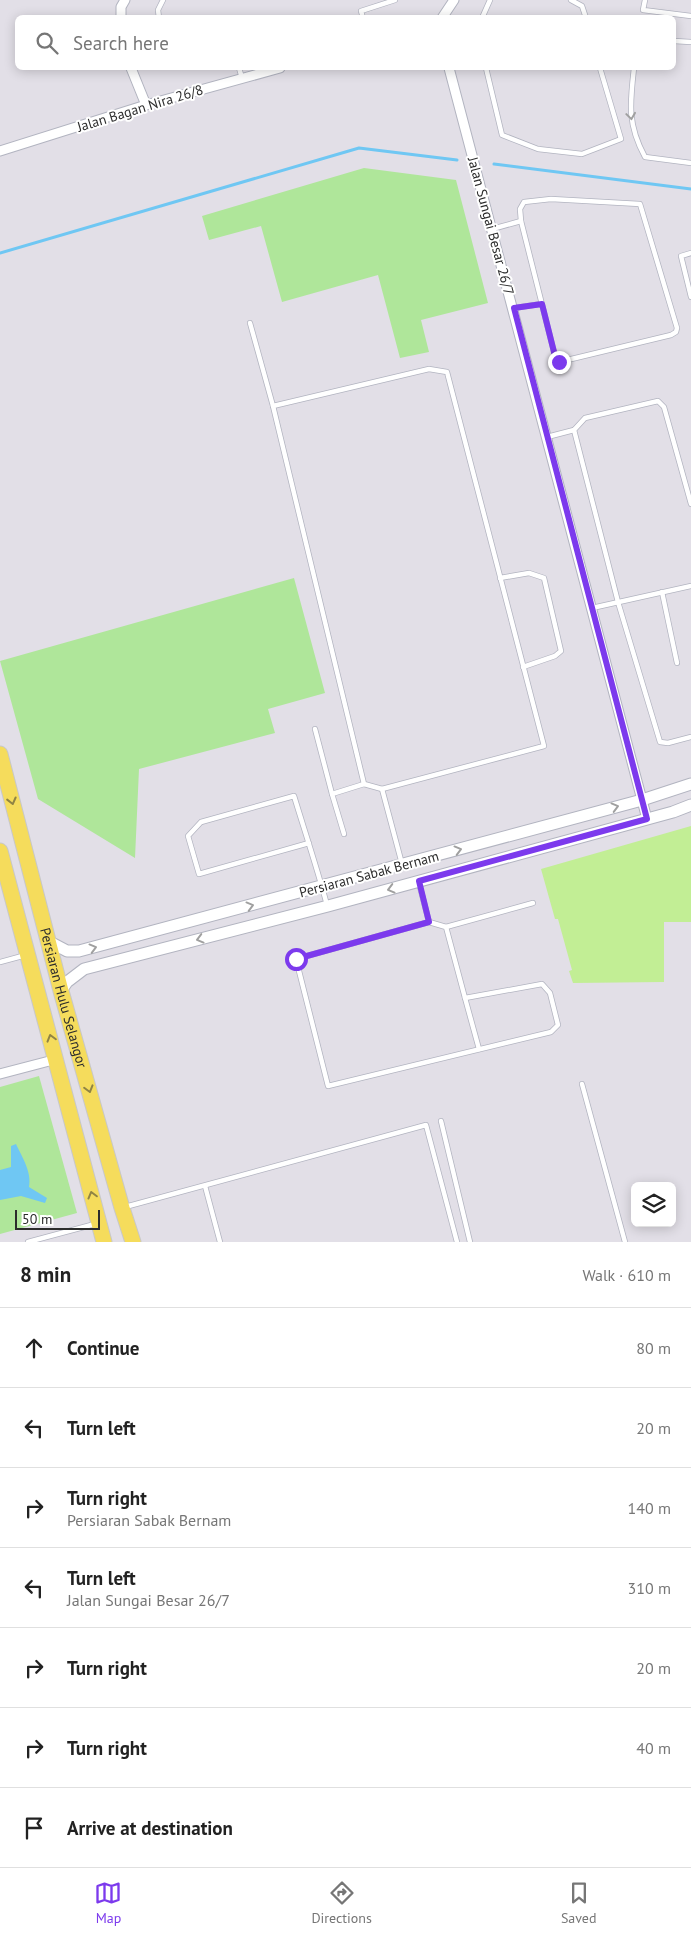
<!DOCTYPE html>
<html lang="en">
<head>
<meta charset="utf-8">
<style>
  :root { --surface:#fff; --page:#f6f6f6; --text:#222; --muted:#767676; --line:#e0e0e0; --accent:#7c3aed }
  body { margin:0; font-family:"PT Sans",sans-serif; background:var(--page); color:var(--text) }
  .controls { position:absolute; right:15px; bottom:15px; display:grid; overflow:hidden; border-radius:8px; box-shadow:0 2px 12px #0003 }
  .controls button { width:45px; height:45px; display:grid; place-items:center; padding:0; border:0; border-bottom:1px solid var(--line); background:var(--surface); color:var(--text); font:25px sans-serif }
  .scale { position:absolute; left:15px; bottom:12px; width:85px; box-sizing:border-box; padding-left:5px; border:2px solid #2c2c2c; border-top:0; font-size:14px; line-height:18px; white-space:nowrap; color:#2c2c2c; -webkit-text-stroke:4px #fff; paint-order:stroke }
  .stop { position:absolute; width:15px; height:15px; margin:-11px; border:4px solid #7c3aed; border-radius:50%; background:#fff }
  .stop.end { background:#7c3aed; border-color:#fff; box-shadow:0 1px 5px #0008 }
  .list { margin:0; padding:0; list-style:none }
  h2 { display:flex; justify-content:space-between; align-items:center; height:65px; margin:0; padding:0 20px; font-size:21px }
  h2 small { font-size:16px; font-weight:400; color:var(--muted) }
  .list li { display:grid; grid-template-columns:32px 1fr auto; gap:15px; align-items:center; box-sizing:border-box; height:80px; padding:0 20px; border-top:1px solid var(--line) }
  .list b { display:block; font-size:19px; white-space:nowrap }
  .list p { margin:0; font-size:16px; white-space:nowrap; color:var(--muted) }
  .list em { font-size:16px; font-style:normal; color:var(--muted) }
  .icon { flex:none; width:28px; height:28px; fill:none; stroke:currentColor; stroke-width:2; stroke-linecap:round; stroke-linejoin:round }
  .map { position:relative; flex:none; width:691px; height:1242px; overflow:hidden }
  .search { position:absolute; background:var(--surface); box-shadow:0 2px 12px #0003; left:15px; right:15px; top:15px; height:55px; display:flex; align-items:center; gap:12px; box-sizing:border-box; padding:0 18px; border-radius:8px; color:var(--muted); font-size:19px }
  .sheet { height:625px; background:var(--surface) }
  nav { display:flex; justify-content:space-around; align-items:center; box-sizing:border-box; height:70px; border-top:1px solid var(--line); background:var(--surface); font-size:14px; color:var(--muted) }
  nav a { display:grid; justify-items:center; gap:2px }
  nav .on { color:var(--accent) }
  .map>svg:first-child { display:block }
</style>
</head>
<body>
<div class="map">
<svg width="691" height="1242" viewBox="0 0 691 1242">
  <rect width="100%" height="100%" fill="#eee8df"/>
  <!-- industrial -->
  <path fill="#e2dfe7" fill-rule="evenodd" d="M0,0H691V1242H0ZM18,18H674V68H18ZM635,1186H672V1223H635Z"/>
  <!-- green -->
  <g fill="#afe69a">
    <path d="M364,168L456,180L488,303L421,320L429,352L400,358L378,275L282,302L261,226L209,240L202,216Z"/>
    <path d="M294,578L325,693L268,709L275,733L139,769L135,858L38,799L0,661Z"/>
    <path d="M39,1076L77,1213L0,1234V1087Z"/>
  </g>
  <!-- pitch -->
  <path fill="#c2ee95" d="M691,826V922H664V982L573,983L569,971L572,970L558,919H555L541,869Z"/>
  <!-- water -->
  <path fill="#6fc7f3" d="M16,1144C22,1157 32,1172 29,1187L47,1198L45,1203L21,1196L0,1200V1170L11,1167V1146Z"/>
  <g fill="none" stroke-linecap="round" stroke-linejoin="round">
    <!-- stream -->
    <g stroke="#6fc7f3" stroke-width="3">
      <path d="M494,164L691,189"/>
      <path d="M0,253L359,148L457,160"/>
    </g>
    <!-- service casing -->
    <g stroke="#b2b4c0" stroke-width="6">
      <g id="service">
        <path d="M571,0L582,6L586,18"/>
        <path d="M645,0L643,10L691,16"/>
        <path d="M159,18L158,10L163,0"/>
        <path d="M363,18L361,11L395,0"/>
        <path d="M482,18L490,0"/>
        <path d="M674,41L691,42"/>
        <path d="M239,68L242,78"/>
        <path d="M486,68L502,135L538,149L582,154L621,139L600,68"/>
        <path d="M634,68C630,103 627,124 645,157L691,163"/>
        <path d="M551,199L640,204L677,328L676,332L671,335L559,362L555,356L521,221L520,209L524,202Z"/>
        <path d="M492,229L521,221"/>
        <path d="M691,253L681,256L691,297"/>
        <path d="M514,308L541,304"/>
        <path d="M250,323L273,406L364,784L382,789"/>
        <path d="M273,406L429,369L447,372L544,746L382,789L402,864"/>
        <path d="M547,437L574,430"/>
        <path d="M691,504L664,407L658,401L585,418L574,430L618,602L660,742L668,743L691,737"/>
        <path d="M500,578L529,573L544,578L561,651L555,656L523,667"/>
        <path d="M662,592L677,663"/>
        <path d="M592,608L691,586"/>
        <path d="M315,729L332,794"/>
        <path d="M344,834L332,794L364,784"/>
        <path d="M309,843L199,874L188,836L201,822L294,796C305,832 317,868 327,905"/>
        <path d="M419,883L429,922L296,959L328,1086L551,1032L558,1025L550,993L542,984L465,998L446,927L429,922"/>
        <path d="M446,927L533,903"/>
        <path d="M0,962L26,955"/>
        <path d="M465,998L479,1049"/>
        <path d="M582,1084L625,1242"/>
        <path d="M441,1121L470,1242"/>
        <path d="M205,1186L220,1242"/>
        <path d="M125,1207L426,1125L457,1242"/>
        <path d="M28,1242L95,1224"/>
      </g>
    </g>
    <!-- minor casing -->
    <g stroke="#b2b4c0" stroke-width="11">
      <g id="minor">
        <path d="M121,18V7L125,0"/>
        <path d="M442,18L454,0"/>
        <path d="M131,68L146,105"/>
        <path d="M449,68L647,819"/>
        <path d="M0,151L146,105L280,68"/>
        <path d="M0,1074L57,1059"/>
      </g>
    </g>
    <!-- tertiary casing -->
    <g stroke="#b2b4c0" stroke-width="13">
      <g id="tertiary">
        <path d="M48,941L67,951H79L642,800L691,784"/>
        <path d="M61,991L67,982L84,969L328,906L673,812L691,805"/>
      </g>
    </g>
    <!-- primary casing -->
    <g stroke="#c8c8c8" stroke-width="17">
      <g id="primary">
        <path id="s1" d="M0,754L61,991L122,1208L133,1242"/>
        <path d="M0,851L104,1242"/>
      </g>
    </g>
    <!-- service -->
    <use href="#service" stroke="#fff" stroke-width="4.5"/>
    <!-- minor -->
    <use href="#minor" stroke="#fff" stroke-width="9"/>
    <!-- tertiary -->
    <use href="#tertiary" stroke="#fff" stroke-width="11"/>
    <!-- primary -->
    <use href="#primary" stroke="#f5dc5c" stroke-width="15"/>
  </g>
  <!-- one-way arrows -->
  <defs><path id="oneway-chevron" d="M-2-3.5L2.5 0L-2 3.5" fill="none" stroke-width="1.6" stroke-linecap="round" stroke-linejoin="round" transform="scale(1.25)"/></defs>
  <g stroke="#a0a0a0">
    <use href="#oneway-chevron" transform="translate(631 116) rotate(82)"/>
    <use href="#oneway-chevron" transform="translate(615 807) rotate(-15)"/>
    <use href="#oneway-chevron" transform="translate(458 850) rotate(-15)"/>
    <use href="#oneway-chevron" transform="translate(391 889) rotate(165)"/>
    <use href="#oneway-chevron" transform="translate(250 906) rotate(-15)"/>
    <use href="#oneway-chevron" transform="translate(200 939) rotate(165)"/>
    <use href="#oneway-chevron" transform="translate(93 948) rotate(-15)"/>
  </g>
  <g stroke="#908444">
    <use href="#oneway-chevron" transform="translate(12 801) rotate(76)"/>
    <use href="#oneway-chevron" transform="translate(51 1038) rotate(-106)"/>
    <use href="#oneway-chevron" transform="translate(89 1089) rotate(74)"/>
    <use href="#oneway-chevron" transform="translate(92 1195) rotate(-105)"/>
  </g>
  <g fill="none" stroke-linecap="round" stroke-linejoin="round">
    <!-- route -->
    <path stroke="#7c3aed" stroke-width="6" d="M296,959L429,922L419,881L647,819L514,308L542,304L555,356L559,362"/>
  </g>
  <g text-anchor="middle" stroke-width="4" stroke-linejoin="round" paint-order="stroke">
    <!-- street labels -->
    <g font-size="14" fill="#2c2c2c" stroke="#fff">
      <text transform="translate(140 108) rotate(-17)" y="5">Jalan Bagan Nira 26/8</text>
      <text transform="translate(491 226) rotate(75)" y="5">Jalan Sungai Besar 26/7</text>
      <text transform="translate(369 874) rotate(-15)" y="5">Persiaran Sabak Bernam</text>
      <text dy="5" stroke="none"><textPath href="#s1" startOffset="252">Persiaran Hulu Selangor</textPath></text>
    </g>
  </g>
</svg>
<div class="controls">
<button><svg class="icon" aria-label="layers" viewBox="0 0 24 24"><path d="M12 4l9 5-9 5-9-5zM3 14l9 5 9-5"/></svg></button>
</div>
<div class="scale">50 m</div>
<div class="stop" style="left:296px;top:959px"></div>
<div class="stop end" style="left:559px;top:362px"></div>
<div class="search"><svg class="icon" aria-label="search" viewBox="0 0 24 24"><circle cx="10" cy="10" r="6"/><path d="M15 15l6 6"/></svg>Search here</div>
</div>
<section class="sheet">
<h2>8 min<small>Walk · 610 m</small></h2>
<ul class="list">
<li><svg class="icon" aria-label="ahead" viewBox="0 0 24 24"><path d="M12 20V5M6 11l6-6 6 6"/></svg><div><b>Continue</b></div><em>80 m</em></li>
<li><svg class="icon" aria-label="left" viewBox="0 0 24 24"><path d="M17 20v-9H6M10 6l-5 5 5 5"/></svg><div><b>Turn left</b></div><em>20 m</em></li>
<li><svg class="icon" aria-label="right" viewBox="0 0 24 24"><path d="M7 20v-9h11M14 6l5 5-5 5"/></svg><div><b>Turn right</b><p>Persiaran Sabak Bernam</p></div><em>140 m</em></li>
<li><svg class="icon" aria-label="left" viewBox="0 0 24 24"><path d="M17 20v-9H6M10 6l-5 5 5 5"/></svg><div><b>Turn left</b><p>Jalan Sungai Besar 26/7</p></div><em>310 m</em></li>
<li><svg class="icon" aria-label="right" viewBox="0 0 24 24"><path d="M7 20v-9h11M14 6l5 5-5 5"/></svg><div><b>Turn right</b></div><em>20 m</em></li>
<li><svg class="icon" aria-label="right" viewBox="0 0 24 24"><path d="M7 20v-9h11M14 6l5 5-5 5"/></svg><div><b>Turn right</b></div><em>40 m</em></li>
<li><svg class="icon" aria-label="arrive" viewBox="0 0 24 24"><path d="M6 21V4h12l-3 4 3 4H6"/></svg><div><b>Arrive at destination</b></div></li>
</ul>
</section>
<nav>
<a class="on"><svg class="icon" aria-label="map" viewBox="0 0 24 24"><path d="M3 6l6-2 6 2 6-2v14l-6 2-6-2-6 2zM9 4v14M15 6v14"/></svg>Map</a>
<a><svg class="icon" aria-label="directions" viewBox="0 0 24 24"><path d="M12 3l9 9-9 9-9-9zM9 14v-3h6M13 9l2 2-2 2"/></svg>Directions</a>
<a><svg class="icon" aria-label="saved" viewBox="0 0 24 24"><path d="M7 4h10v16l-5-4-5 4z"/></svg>Saved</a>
</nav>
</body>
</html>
